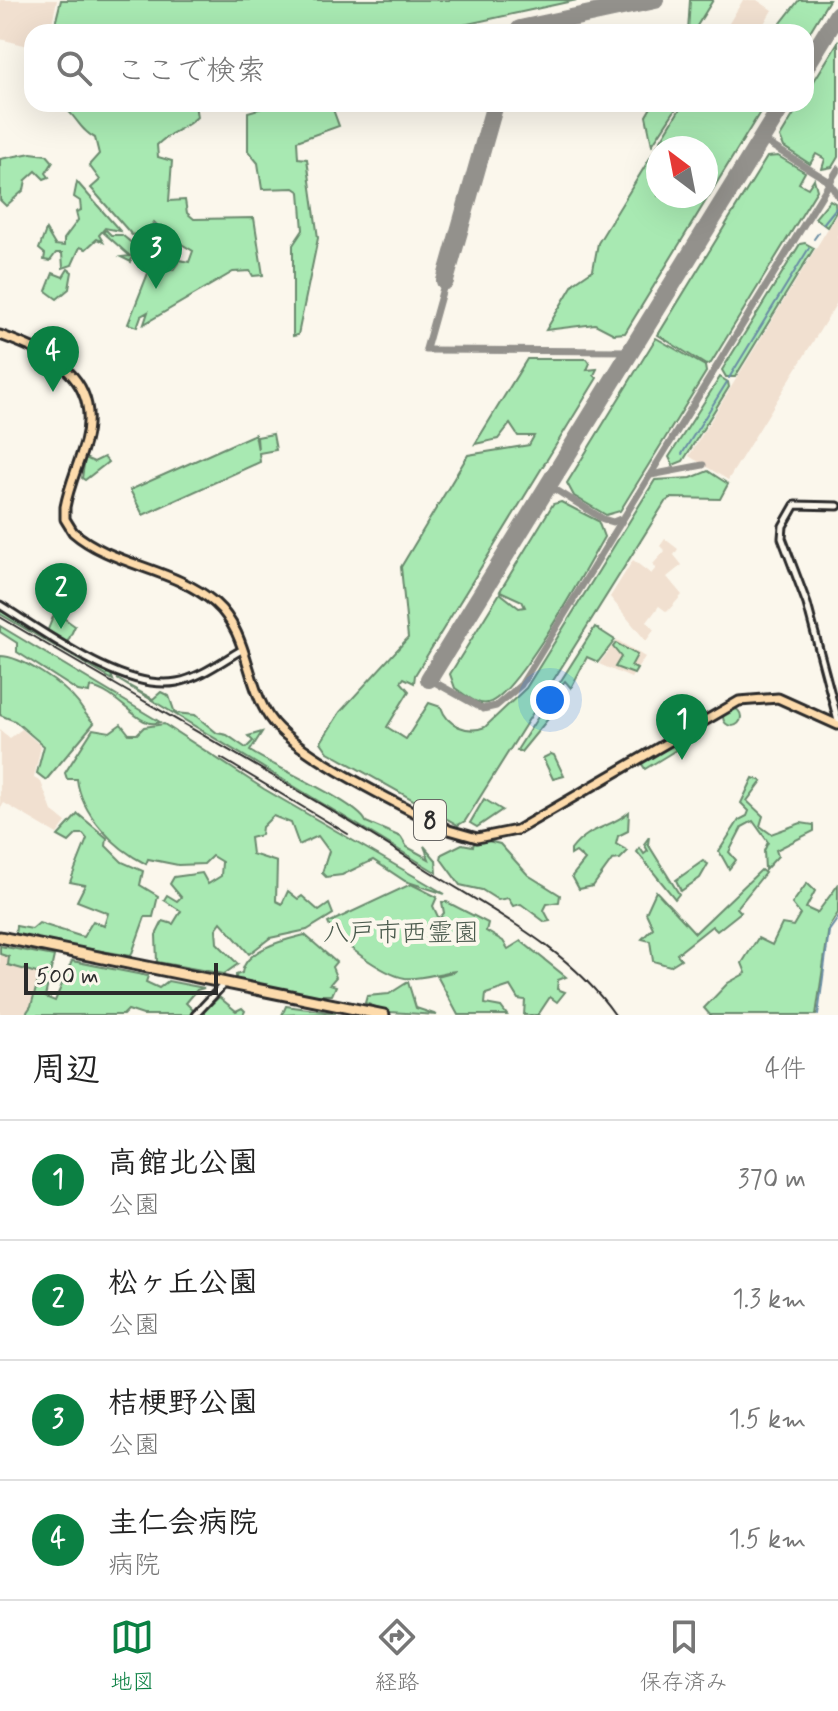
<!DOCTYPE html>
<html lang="ja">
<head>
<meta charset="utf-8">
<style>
  :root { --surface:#fff; --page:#f6f6f6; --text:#222; --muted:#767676; --line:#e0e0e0; --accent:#0b8043 }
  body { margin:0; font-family:Mynerve,"Klee One",sans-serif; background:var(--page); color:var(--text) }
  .compass { position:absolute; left:646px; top:136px; width:72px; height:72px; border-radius:50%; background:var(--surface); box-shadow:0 8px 32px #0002; rotate:328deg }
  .scale { position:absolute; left:24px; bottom:20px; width:194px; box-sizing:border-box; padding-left:8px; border:4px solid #2b2b2b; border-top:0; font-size:22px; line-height:28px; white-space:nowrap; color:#2b2b2b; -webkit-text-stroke:6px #fbf7ec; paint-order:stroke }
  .you { position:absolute; left:550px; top:700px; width:28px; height:28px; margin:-20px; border:6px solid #fff; border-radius:50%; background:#1a73e8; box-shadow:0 0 0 12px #1a73e833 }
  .badge { display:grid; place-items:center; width:52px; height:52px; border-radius:50%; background:var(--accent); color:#fff; font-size:26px; font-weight:700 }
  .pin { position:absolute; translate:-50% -66px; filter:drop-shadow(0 2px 4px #0008) }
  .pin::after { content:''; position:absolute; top:42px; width:28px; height:24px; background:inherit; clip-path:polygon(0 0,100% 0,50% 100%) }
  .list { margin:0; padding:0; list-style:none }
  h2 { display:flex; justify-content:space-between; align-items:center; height:104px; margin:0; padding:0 32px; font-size:34px }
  h2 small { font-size:26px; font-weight:400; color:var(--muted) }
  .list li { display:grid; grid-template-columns:52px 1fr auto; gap:24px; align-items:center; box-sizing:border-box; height:120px; padding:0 32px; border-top:2px solid var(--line) }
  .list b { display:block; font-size:30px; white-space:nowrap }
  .list p { margin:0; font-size:26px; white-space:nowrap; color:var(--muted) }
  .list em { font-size:26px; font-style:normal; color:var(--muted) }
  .icon { flex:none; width:44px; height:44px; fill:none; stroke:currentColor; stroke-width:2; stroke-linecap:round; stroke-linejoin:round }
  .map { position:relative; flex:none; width:838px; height:1015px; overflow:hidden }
  .search { position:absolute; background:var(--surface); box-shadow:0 8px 32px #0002; left:24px; right:24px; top:24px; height:88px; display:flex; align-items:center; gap:20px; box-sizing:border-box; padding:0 28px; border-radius:24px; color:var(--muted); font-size:30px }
  .sheet { height:584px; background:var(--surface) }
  nav { display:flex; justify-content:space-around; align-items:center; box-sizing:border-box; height:112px; border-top:2px solid var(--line); background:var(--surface); font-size:22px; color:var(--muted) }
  nav a { display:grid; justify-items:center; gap:4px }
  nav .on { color:var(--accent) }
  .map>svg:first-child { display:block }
</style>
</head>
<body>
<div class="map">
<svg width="838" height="1015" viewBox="0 0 838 1015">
  <rect width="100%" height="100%" fill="#fbf7ec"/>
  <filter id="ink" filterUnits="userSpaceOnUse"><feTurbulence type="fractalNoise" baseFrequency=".0125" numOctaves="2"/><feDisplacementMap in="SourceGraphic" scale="16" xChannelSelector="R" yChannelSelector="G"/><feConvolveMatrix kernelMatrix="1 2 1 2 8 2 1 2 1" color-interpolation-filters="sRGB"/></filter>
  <g filter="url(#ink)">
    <!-- built -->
    <g fill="#f1e0d0">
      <path d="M0,0H57L50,32H32V47L0,39Z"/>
      <path d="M743,0H757L772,10L759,32H727L725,30Z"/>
      <path d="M838,212V301L728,480L689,456Z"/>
      <path d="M665,539L678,549L674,555L682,565L667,577L682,595L667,612L659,606L647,622L654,630L646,641L610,597L633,560L651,574L656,568L653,564L665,551L660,546Z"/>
      <path d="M617,640L645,657L631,678L599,664Z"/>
      <path d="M22,729L41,746L34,778L41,782L52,811L66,822L57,834L4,803L0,809V730L10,738Z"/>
      <path d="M0,952L43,962L31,1006L23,1015H0Z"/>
    </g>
    <!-- green -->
    <g fill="#a8e9b2" stroke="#6a8a6e" stroke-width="2" fill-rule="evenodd">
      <path d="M61,0H577L431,32H53Z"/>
      <path d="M690,0H713L695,29L698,32H688Z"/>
      <path d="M799,0H829L806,38V32H774Z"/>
      <path d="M838,42V157L832,167L822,169L825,159L816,154L810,164L784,147L780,137L800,104H806V94Z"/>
      <path d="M60,104H195L197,117C184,130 172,130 157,145L158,157L172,161L169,201L185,200L187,213L194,219L254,218L263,275L253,276L250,271L233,272L144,324L148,312L141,316L137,327L128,324L150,268L139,250H144L151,260L173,270L180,260L189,262L193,251L168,236L154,222L143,238L139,233L132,235L91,188L100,180L89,165L99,154L95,138C78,129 76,114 60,104Z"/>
      <path d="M261,104H331L339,126L297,141L298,158L307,159L318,238L298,335L293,336V245L303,230L300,192L294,188L262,189L258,163L248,151V112L262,108Z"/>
      <path d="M653,104H679L652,145L646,116Z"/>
      <path d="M683,104H765L625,333L614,334L595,324L546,330L574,283L593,270L598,243ZM706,148V196H658V148Z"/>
      <path d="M31,153L47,155L53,162L46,173L49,177L44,179L36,171L26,180L24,190L6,206L0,200V159Z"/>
      <path d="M778,156L805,172L799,183L808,188L814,179L817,190L711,363L706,365L658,335L767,157Z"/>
      <path d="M77,182L120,231L105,228L99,235L103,242L97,239L86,249L80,247L72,265L63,268L62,253H56L50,261L44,260L45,254L39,249L46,230L55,245L64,246V239L78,220L76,212L81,210L80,201L74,197Z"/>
      <path d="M830,200L835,203L836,212L827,227L815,218Z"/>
      <path d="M106,230L111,235H122L134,245L131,262L121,257L130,256L103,232Z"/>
      <path d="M805,243L814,248L735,377H726L722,370L800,244Z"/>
      <path d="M68,269L72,272L69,289L57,299L46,291L53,273L63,277Z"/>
      <path d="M656,338L705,366L706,372L620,511L606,515L574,496L567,483Z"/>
      <path d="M527,359H587L590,363L587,370L597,369L594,375L597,378L415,675L414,683L404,678L401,682L409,691L387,727L406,739L429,703L441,707C447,726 468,734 485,727L526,688L655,480L691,478L708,471L728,484L720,499L671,498L665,502L465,821L458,825L328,752L321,742L340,712L408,638L401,567L468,455L529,445L534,436H518L510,424L498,439L475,444Z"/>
      <path d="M720,377L728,382L729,387L683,461L673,465L669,457Z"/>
      <path d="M255,434L258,450L257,437L273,434L276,450L259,453L260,462L143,515L130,490Z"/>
      <path d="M104,457L108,462L85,480L82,478L85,458L94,462Z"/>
      <path d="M561,502L598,521L604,537C586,568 517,696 488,703C477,706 464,694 455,688L450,674L500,593L519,608L525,607L522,601L500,591L553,504Z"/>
      <path d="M0,610L110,672L113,680L0,614Z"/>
      <path d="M55,612L75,626L67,643L47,632Z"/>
      <path d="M0,626L160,722C139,731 120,692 90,687L89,693L78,691L17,652V643L0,632Z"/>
      <path d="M595,627L615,640L598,662L587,657L571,688L565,681L559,688L567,693L566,697L521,752L517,750Z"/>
      <path d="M616,643L637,655L631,666L637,669L634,674L615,667L621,657L613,647Z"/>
      <path d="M0,656C22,656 64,685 78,703C83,710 86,716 94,723L46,780L37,773L44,746L15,721L0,715Z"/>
      <path d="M117,679L153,699L161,692L169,696L175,713L195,715L217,733L227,735L246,748L253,741L248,736L262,732L250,751C270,765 359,803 366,822L401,837L407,847L429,859L424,846L436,860L437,873Z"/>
      <circle cx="732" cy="717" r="9"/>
      <path d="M121,724L129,734H137L144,727L164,724L264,789L445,894L405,881L373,860L342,875L326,877L322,873L329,851L318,836L299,845L291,823L273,816L262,827L261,835L250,838L252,854L277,862L276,901L282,904L288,891L298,899L302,896L319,911L329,904L333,914L307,930L270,938L249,954L221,922L216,929L217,943L238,964L224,974L157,962L156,935L163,921L173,924L181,911L164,900L167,895L177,901L181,897L170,884L174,877L202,873L208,884L221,876L222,862L212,856L204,864L178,865L148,859L146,864C114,848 81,814 77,779H67L65,773L93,729L110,732Z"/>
      <path d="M671,743L676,750L645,769L640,761Z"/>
      <path d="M551,754L554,755L564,776L553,779L543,758Z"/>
      <path d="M753,778L762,781L747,801L763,816L760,826L771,834L801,823L814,825V831L776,850L778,856L765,870L764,851L768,842L753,821L742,827L729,852L736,860L729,869L719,851L739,820L747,816L749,811L741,803Z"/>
      <path d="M484,799L502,810L477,827L470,823Z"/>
      <path d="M629,812L628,831L618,836L616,844L628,851L620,859L612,860L593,886L579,889L572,876L585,860L576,852L571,855V850C589,826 609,829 629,812Z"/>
      <path d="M78,814L107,838L106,846L122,862L143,871L140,885L158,896L153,917H145L131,956L15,936L16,926L32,929L39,923L83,937L93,921L104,926L108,913L77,901L85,885L70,882L87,839L83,834H77L69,842L58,836Z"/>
      <path d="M649,837L648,844L679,894L675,899L637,852L640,848L644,854L648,851L644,844Z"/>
      <path d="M484,840L500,844L528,875L560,895L559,902L547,904L544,910L550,921L545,922L521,904L513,906L508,898L498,900L482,890L460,885L441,859L442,854L462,844L473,846L475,841Z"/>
      <path d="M703,861L708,864L700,878L681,891L676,880Z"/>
      <path d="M761,870L765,873L737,908L741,912L717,931L712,926L677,954L681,959L670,966L653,961L650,941L642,939L653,928L646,913L656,891L695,933Z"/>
      <path d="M807,883L815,891L806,908L817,913L838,885V913L829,927L816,1015H710L704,1008L728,983L746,973L742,963L758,938L772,945L782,924L793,926L800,914L792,904Z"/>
      <path d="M411,884L437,897L433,906L439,919L444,913L442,902H447L488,923L486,931L503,941L508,949L521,941L566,977L558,980L557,989L565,992L557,1002L550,997L538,1015H524L525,1000L518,999L510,986L486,994L485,1004L501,1007L507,1015H458L437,976L456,971C440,972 421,980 405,978C385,975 334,940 328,923Z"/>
      <path d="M305,935L336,962L332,967L336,977L330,984L336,986L332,995H306L236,981V975L242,973C245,949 285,940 305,935Z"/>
      <path d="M0,946L54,956L45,997L55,1001L72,961L148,976L146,982L159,988L168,981L204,988L197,990L186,1003L194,1011L191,1015H143L128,1010L123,1015H25L31,1006L40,974L8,965L9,957L0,954Z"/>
      <path d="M408,982L416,1008L437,1015L390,1012L365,1003L367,996L389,994Z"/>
      <path d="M219,997L236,1011L242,1008L245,1011L243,1015H200Z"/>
      <path d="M286,1006L336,1013L282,1015Z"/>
    </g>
    <!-- water -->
    <path fill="#92cff3" stroke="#698da3" stroke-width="2" d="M155,225L175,241L174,245L155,248L146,242L145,236Z"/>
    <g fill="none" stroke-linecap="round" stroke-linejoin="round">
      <!-- stream -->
      <g stroke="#698da3" stroke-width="2">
        <path d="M823,224L836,208"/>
        <path d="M814,239L819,232"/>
        <path d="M729,378L809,248"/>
        <path d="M682,454L727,382"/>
        <path d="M818,1015L829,931L838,918"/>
      </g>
      <!-- taxiway -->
      <g stroke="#93918c" stroke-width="7">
        <path d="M517,32L520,29"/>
        <path d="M761,139L830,182L838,196"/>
        <path d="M426,349L445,281"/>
        <path d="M426,350L631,351"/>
        <path d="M651,475L703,465"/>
        <path d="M548,485L603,519L613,522L623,518"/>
        <path d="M429,679L483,709L496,706L521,685L838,169"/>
      </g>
      <!-- runway -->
      <g stroke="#93918c" stroke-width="18">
        <path d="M520,29L655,0"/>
        <path d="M806,66L838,14"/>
        <path d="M445,281L495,104"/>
        <path d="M429,679L783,104"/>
      </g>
      <!-- minor casing -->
      <g stroke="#2b2b2b" stroke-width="11">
        <g id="minor">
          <path d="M838,506L795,505L783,526L782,538L807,604L838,721"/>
          <path d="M0,605C44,632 124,692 177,682C200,678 222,661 243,649"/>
          <path d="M195,1015L224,984"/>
        </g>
      </g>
      <!-- major casing -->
      <g stroke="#2b2b2b" stroke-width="13">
        <path id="major" d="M0,335C50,353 102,377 85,442C79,464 69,485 65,507V519L73,532C112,566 175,568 215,603C248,632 246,682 269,717C293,754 407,808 449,830L477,838L517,830L739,701L778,698L838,725"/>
      </g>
      <!-- highway casing -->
      <g stroke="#2b2b2b" stroke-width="15">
        <path id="highway" d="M0,937L384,1015"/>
      </g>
      <!-- minor -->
      <use href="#minor" stroke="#fbf7ec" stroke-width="5"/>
      <!-- major -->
      <use href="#major" stroke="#fddbac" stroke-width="7"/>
      <!-- highway -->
      <use href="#highway" stroke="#fddbac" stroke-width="9"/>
      <!-- rail -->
      <g stroke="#2b2b2b" stroke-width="2">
        <path d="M0,617C143,702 289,782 429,871C496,913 569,949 615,1015"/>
        <path d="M221,758L348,834"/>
      </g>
    </g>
  </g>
  <g text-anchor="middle" stroke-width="8" stroke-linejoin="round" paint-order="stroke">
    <!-- shield labels -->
    <rect fill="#fbf7ec" stroke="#696865" stroke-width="2" x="414" y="800" width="32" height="40" rx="6"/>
    <g font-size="24" font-weight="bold" fill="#2b2b2b">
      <text x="430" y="828">8</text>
    </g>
    <!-- park labels -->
    <g font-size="26" fill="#4a5a4d" stroke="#fbf7ec">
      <text x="401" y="941">八戸市西霊園</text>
    </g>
  </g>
</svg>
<svg class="compass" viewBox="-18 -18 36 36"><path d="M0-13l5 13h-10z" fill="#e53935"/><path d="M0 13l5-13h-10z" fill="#767676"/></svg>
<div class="scale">500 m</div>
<div class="you"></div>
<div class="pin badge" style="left:682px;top:760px">1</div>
<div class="pin badge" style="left:61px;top:629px">2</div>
<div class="pin badge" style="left:156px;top:289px">3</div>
<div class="pin badge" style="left:53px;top:392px">4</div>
<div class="search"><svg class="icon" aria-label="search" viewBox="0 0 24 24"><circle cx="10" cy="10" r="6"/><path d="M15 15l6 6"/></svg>ここで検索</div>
</div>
<section class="sheet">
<h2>周辺<small>4件</small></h2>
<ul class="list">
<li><span class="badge">1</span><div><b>高館北公園</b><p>公園</p></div><em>370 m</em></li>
<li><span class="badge">2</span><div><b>松ヶ丘公園</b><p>公園</p></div><em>1.3 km</em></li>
<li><span class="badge">3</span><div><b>桔梗野公園</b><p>公園</p></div><em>1.5 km</em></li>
<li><span class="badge">4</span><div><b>圭仁会病院</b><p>病院</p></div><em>1.5 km</em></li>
</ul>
</section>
<nav>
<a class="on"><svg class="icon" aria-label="map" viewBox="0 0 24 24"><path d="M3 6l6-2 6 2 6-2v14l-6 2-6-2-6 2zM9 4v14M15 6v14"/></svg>地図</a>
<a><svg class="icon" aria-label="directions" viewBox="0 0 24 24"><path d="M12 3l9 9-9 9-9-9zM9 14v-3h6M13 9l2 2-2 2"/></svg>経路</a>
<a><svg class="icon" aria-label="saved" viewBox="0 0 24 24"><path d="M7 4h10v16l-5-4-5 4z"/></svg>保存済み</a>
</nav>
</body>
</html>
